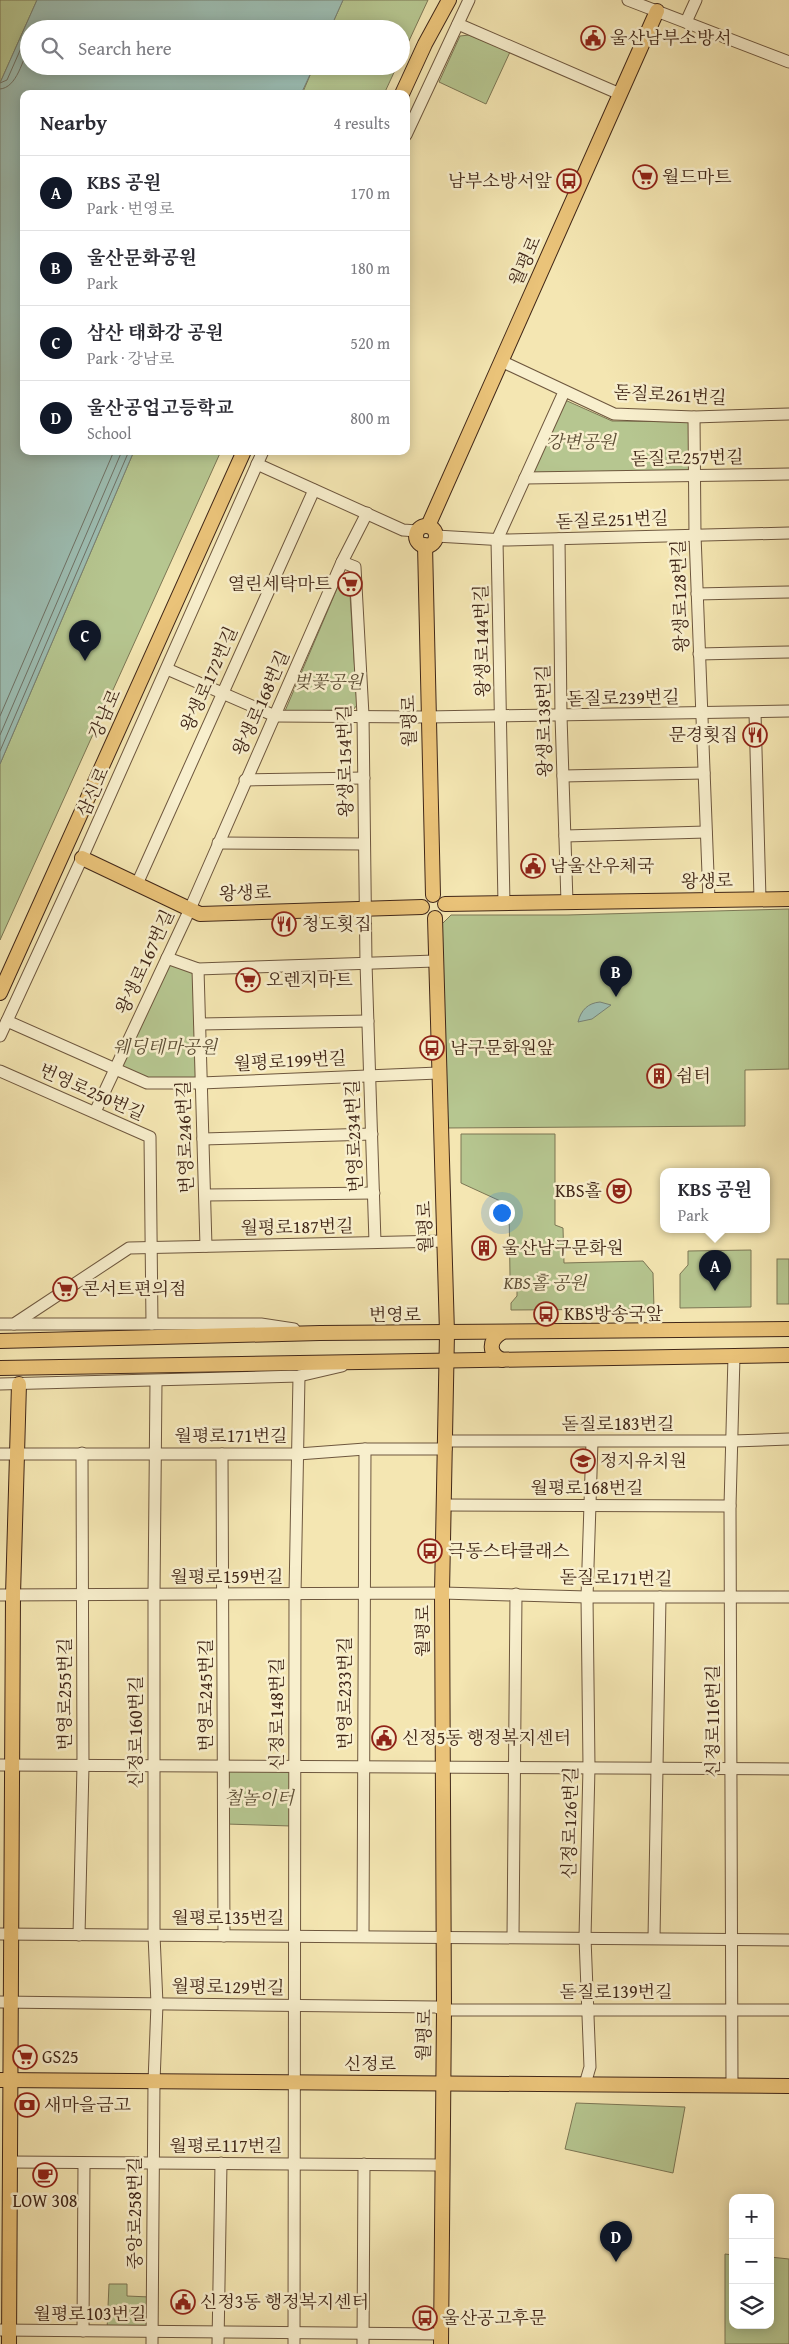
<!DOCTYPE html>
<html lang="en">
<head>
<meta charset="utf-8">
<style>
  :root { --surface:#fff; --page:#f7f7f7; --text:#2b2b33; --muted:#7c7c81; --line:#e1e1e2; --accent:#111827 }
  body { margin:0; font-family:"Gentium Book Plus","Noto Serif KR",serif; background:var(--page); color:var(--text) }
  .controls { position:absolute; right:15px; bottom:15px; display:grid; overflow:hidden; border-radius:10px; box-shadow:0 2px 12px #0003 }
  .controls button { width:45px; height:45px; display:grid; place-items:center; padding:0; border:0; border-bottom:1px solid var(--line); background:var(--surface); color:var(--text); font:25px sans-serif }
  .you { position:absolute; left:501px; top:1212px; width:18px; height:18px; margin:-12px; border:4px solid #fff; border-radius:50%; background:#1a73e8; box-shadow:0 0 0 8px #1a73e833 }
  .badge { display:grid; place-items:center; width:32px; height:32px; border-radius:50%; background:var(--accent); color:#fff; font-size:16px; font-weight:700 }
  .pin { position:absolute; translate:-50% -41px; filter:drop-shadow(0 1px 2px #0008) }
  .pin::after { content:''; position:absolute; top:26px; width:18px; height:15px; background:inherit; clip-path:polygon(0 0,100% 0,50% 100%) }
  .popup { position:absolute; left:660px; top:1168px; width:110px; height:65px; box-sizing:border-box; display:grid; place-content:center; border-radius:10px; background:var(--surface); filter:drop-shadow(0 1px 4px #0005); font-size:16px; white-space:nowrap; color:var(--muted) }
  .popup b { font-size:19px; color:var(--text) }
  .popup::after { content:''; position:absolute; left:50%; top:100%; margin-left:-10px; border:10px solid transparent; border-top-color:var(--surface) }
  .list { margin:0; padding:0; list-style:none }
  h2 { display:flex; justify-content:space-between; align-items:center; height:65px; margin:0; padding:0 20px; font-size:21px }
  h2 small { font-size:16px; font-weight:400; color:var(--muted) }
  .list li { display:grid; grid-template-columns:32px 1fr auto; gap:15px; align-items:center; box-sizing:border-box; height:75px; padding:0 20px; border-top:1px solid var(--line) }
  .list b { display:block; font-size:19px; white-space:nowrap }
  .list p { margin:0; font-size:16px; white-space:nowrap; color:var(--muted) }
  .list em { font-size:16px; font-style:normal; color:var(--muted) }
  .icon { flex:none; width:28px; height:28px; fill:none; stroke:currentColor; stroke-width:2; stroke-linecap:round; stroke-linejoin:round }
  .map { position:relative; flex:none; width:789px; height:2344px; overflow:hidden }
  .search { position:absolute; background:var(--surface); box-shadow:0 2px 12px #0003; left:20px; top:20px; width:390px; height:55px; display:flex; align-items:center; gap:12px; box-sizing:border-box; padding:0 18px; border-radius:28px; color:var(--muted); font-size:19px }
  .panel { position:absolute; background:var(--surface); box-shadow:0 2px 12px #0003; left:20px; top:90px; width:390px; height:365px; border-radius:10px }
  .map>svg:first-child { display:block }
</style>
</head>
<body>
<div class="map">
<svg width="789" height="2344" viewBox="0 0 789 2344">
  <rect width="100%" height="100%" fill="#f4e6b2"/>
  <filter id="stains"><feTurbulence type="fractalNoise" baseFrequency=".004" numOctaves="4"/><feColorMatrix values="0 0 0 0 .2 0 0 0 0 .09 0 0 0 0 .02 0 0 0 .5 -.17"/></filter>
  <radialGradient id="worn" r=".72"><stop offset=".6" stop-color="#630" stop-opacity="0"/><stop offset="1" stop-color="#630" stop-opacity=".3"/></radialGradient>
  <!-- green -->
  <g fill="#b6c690" stroke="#7c7654">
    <path d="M0,0H37L0,83Z"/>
    <path d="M343,0H428L401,58V29H330Z"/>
    <path d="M469,35L510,52L486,104L439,82L460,36Z"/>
    <path d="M314,66H397L384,94H302Z"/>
    <path d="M565,400L612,421L689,422L690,472L531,474Z"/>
    <path d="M134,451H221L0,940V764Z"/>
    <path d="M342,577L349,579L357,705L353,710L285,711Z"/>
    <path d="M789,909V1069L745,1070V1126L445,1128L441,925L451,915H567Z"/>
    <path d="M167,958L198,969L201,1083H147L115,1069Z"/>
    <path d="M461,1134H555V1225L563,1228L564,1263L643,1261L653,1273L654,1309L511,1310V1303L517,1296V1286L510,1276L509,1205L461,1183Z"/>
    <path d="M751,1250V1307L680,1308V1274L688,1265V1251Z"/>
    <rect x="777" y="1259" width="12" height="45"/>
    <path d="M227,1770L291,1772V1826L226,1824Z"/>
    <path d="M576,2103L685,2107L673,2173L565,2149Z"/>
    <path d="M725,2254L733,2255V2325H770V2257L789,2259V2344H725Z"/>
    <path d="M109,2284H127V2296L150,2297V2330H107Z"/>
  </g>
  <!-- water -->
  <g fill="#9dbeb3" stroke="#788275">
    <path d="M37,0H343L330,29H29V66H314L301,94H24V451H134L0,764V83Z"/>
    <path d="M600,1002L611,1005L592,1019L578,1022C581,1010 588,1003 600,1002Z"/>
  </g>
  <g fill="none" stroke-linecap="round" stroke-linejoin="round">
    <!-- shore -->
    <g stroke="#6f7266" stroke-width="1">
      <path d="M0,83L7,80L29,30"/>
      <path d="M0,89C17,88 23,59 29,46"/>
      <path d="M0,716L114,451"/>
      <path d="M0,735L122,451"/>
      <path d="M0,751L129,451"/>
    </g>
    <!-- minor casing -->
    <g stroke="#6e573e" stroke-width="13">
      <g id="minor">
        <path d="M628,0L789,62"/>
        <path d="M686,22L696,0"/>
        <path d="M458,24L620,94"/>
        <path d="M406,135L469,0"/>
        <path d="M501,361L614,414L694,417L789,414"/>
        <path d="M694,417L695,535L709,900"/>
        <path d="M257,464L403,530L417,531"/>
        <path d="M525,478L789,474"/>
        <path d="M436,536L505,540L789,533"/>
        <path d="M559,539L561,716L567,902"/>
        <path d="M342,562L355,567L363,715L366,963L375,1242"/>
        <path d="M697,594L789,592"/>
        <path d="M699,654L789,652"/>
        <path d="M167,669L275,716L427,717L789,711"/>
        <path d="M755,713L760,899"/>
        <path d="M563,776L704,773"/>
        <path d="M245,780L364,778"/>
        <path d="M565,836L706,832"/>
        <path d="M218,843L364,844"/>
        <path d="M137,884L314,490"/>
        <path d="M504,904L497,540L564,392"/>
        <path d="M167,958L198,969L435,961"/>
        <path d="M198,969L206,1246"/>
        <path d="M7,1021L147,1083H201L438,1073"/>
        <path d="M200,1024L368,1021"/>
        <path d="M0,1036L82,858L263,451"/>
        <path d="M0,1071L150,1137L152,1324"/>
        <path d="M95,1112L190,909L342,562L367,513"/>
        <path d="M203,1139L372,1134"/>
        <path d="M205,1195L374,1193"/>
        <path d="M0,1324H14L129,1248L445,1241"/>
        <path d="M14,1324H261L294,1329"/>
        <path d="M0,1384L299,1376L342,1366"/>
        <path d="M446,1441H733L789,1439"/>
        <path d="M0,1454H298L365,1449H446"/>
        <path d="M222,1454L224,1936"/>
        <path d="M445,1505L730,1506"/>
        <path d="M0,1595L442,1593L587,1597H789"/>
        <path d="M0,1765L789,1769"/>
        <path d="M0,1934L789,1940"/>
        <path d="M79,1935L83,1766L82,1453"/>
        <path d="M363,1936L365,1449"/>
        <path d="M513,1937L516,1594"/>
        <path d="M654,1938L660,1597"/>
        <path d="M0,2002L436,2007L444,2010H789"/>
        <path d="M585,2084L590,2067L585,1938L589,1767L587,1597L592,1442"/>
        <path d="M732,2086L730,1506L734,1356"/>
        <path d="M10,2162L441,2165"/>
        <path d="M0,2330L441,2334"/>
        <path d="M83,2331L84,2163"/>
        <path d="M152,2344L154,2082L157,2004L154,1935V1595L156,1382"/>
        <path d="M218,2344L221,2163"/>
        <path d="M294,2344L295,1594L299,1376"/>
        <path d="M363,2344L364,2164"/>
      </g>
    </g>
    <!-- major casing -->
    <g stroke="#412718" stroke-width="16">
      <g id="major">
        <path d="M402,94L425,44L449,0"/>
        <path d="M428,526L657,11"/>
        <circle cx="426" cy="536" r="10"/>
        <path d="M425,545L433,895"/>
        <path d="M82,858L200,914L422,907"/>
        <path d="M445,904L789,899"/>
        <path d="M435,918L447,1333L442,1593L444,2010L441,2344"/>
        <path d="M0,993L244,451"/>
        <path d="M501,1333C488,1341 489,1354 502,1360"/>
        <path d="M0,1341L320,1333L789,1329"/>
        <path d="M0,1368L789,1355"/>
        <path d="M0,2080L789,2086"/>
        <path d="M9,2344L13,1595L19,1384"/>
      </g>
    </g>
    <!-- minor -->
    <use href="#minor" stroke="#f8efcd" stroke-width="11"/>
    <!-- major -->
    <use href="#major" stroke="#eac379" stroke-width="14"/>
  </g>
  <!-- icons -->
  <defs>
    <g id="civic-ring" transform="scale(1.25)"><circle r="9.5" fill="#f8efcd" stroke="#8f2418" stroke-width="1.5"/><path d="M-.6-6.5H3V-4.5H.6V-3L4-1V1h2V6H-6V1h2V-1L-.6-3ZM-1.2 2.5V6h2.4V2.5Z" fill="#8f2418"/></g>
    <g id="supermarket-ring" transform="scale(1.25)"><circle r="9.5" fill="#f8efcd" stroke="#8f2418" stroke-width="1.5"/><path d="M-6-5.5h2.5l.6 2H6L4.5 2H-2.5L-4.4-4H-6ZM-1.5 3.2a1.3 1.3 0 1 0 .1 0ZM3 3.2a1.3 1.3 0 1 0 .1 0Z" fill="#8f2418"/></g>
    <g id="bus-ring" transform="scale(1.25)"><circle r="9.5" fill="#f8efcd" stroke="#8f2418" stroke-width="1.5"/><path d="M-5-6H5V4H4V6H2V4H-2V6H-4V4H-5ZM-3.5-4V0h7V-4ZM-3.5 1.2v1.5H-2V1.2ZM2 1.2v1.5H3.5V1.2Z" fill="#8f2418"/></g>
    <g id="restaurant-ring" transform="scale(1.25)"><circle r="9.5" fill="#f8efcd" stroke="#8f2418" stroke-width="1.5"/><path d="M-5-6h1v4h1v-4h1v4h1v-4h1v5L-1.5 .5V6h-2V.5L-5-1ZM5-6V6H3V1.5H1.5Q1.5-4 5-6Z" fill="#8f2418"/></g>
    <g id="building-ring" transform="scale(1.25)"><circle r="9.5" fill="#f8efcd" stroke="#8f2418" stroke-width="1.5"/><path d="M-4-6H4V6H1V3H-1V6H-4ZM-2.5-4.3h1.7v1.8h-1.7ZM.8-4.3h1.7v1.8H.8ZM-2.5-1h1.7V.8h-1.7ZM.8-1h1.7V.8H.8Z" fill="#8f2418"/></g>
    <g id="theatre-ring" transform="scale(1.25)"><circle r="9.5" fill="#f8efcd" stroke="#8f2418" stroke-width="1.5"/><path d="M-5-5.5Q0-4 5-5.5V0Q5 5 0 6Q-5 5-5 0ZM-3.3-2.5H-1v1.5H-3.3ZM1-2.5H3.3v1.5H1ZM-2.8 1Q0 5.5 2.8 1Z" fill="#8f2418"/></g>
    <g id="school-ring" transform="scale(1.25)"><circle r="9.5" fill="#f8efcd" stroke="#8f2418" stroke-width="1.5"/><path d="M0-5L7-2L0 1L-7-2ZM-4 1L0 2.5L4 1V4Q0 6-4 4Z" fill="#8f2418"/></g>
    <g id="bank-ring" transform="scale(1.25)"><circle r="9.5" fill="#f8efcd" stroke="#8f2418" stroke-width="1.5"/><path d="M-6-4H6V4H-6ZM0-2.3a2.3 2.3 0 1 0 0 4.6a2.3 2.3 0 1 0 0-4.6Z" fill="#8f2418"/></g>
    <g id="cafe-ring" transform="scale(1.25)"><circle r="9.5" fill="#f8efcd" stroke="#8f2418" stroke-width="1.5"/><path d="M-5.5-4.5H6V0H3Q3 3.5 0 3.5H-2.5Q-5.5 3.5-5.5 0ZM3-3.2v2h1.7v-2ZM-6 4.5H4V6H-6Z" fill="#8f2418"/></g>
  </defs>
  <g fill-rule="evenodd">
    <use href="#civic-ring" x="593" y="38"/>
    <use href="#supermarket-ring" x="645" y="177"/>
    <use href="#bus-ring" x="569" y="181"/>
    <use href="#supermarket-ring" x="350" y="584"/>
    <use href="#restaurant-ring" x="755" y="735"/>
    <use href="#civic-ring" x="533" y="866"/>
    <use href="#restaurant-ring" x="284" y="924"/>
    <use href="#supermarket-ring" x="248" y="980"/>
    <use href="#bus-ring" x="432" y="1048"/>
    <use href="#building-ring" x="659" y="1076"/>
    <use href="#theatre-ring" x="619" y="1191"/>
    <use href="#building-ring" x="484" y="1248"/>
    <use href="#supermarket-ring" x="65" y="1289"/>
    <use href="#bus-ring" x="546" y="1314"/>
    <use href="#school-ring" x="583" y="1461"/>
    <use href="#bus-ring" x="430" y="1551"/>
    <use href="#civic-ring" x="384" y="1738"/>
    <use href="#supermarket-ring" x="25" y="2057"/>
    <use href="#bank-ring" x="27" y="2105"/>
    <use href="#cafe-ring" x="45" y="2175"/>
    <use href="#civic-ring" x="183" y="2302"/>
    <use href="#bus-ring" x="425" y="2318"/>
  </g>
  <g text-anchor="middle" stroke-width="5" stroke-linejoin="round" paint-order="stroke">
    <!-- poi labels -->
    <g font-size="18" fill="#412718" stroke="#f8efcd" text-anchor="start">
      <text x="610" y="44">울산남부소방서</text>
      <text x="662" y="183">월드마트</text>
      <text x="552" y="187" text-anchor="end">남부소방서앞</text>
      <text x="332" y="590" text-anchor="end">열린세탁마트</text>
      <text x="738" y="741" text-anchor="end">문경횟집</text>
      <text x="550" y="872">남울산우체국</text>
      <text x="302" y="930">청도횟집</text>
      <text x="266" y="986">오렌지마트</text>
      <text x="450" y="1054">남구문화원앞</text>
      <text x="676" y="1082">쉼터</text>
      <text x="602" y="1197" text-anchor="end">KBS홀</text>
      <text x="502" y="1254">울산남구문화원</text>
      <text x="82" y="1295">콘서트편의점</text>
      <text x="564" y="1320">KBS방송국앞</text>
      <text x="600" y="1467">정지유치원</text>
      <text x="448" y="1557">극동스타클래스</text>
      <text x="402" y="1744">신정5동 행정복지센터</text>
      <text x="42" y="2063">GS25</text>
      <text x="44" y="2111">새마을금고</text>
      <text x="45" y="2207" text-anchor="middle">LOW 308</text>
      <text x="200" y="2308">신정3동 행정복지센터</text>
      <text x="442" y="2324">울산공고후문</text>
    </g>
    <!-- street labels -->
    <g font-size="18" fill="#412718" stroke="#f8efcd">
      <text transform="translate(525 261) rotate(-66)" y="6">월평로</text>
      <text transform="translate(670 395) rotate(3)" y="6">돋질로261번길</text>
      <text transform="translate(687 458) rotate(-1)" y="6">돋질로257번길</text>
      <text transform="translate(612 520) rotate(-2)" y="6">돋질로251번길</text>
      <text transform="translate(680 596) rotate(-92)" y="6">왕생로128번길</text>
      <text transform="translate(482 641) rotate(-91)" y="6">왕생로144번길</text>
      <text transform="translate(209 679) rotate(-66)" y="6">왕생로172번길</text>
      <text transform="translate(623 698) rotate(-1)" y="6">돋질로239번길</text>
      <text transform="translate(261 703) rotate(-66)" y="6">왕생로168번길</text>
      <text transform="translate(105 714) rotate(-66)" y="6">강남로</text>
      <text transform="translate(409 721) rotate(-91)" y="6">월평로</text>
      <text transform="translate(544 721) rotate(-91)" y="6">왕생로138번길</text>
      <text transform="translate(345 761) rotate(-91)" y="6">왕생로154번길</text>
      <text transform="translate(93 792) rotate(-66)" y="6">삼신로</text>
      <text transform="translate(707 881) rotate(-1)" y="6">왕생로</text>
      <text transform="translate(245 893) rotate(-2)" y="6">왕생로</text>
      <text transform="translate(145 962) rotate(-65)" y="6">왕생로167번길</text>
      <text transform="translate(290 1061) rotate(-3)" y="6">월평로199번길</text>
      <text transform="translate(92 1092) rotate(24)" y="6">번영로250번길</text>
      <text transform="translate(354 1136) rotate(-92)" y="6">번영로234번길</text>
      <text transform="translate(185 1137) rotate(-92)" y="6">번영로246번길</text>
      <text transform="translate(297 1227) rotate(-1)" y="6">월평로187번길</text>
      <text transform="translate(425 1227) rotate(-92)" y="6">월평로</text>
      <text x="395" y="1321">번영로</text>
      <text x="618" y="1430">돋질로183번길</text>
      <text x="231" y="1442">월평로171번길</text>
      <text x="587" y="1494">월평로168번길</text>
      <text x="227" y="1583">월평로159번길</text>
      <text transform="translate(616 1578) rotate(1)" y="6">돋질로171번길</text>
      <text transform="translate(423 1631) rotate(-90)" y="6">월평로</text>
      <text transform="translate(345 1693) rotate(-90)" y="6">번영로233번길</text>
      <text transform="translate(65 1694) rotate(-90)" y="6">번영로255번길</text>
      <text transform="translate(206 1695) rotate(-90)" y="6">번영로245번길</text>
      <text transform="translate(277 1714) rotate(-90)" y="6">신정로148번길</text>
      <text transform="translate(713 1721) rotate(-90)" y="6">신정로116번길</text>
      <text transform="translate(136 1732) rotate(-90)" y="6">신정로160번길</text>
      <text transform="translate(570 1823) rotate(-89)" y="6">신정로126번길</text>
      <text x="228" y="1924">월평로135번길</text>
      <text transform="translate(228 1987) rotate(1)" y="6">월평로129번길</text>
      <text x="616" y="1998">돋질로139번길</text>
      <text transform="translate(424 2035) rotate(-88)" y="6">월평로</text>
      <text x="370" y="2070">신정로</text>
      <text x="226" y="2152">월평로117번길</text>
      <text transform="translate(135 2213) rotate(-90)" y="6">중앙로258번길</text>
      <text x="90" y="2320">월평로103번길</text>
    </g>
    <!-- park labels -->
    <g font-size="18" font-style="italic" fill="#5e4f36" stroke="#f8efcd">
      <text x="581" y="448">강변공원</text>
      <text x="328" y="688">벚꽃공원</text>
      <text x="165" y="1053">웨딩테마공원</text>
      <text x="545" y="1289">KBS홀 공원</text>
      <text x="259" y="1804">철놀이터</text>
    </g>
  </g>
  <rect width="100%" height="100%" filter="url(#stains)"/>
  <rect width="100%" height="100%" fill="url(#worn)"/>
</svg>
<div class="controls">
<button>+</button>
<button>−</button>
<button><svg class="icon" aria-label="layers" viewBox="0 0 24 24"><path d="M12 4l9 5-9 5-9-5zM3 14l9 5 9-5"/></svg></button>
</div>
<div class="you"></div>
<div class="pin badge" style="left:715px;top:1291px">A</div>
<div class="popup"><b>KBS 공원</b>Park</div>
<div class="pin badge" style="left:616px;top:997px">B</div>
<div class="pin badge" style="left:85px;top:661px">C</div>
<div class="pin badge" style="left:616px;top:2262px">D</div>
<div class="search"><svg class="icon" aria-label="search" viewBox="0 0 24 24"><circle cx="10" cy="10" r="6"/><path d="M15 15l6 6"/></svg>Search here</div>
<section class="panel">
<h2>Nearby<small>4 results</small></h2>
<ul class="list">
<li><span class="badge">A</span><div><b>KBS 공원</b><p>Park · 번영로</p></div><em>170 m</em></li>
<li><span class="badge">B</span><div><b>울산문화공원</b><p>Park</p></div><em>180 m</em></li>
<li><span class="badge">C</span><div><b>삼산 태화강 공원</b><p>Park · 강남로</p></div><em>520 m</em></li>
<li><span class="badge">D</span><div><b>울산공업고등학교</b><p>School</p></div><em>800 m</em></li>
</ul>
</section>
</div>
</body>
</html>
